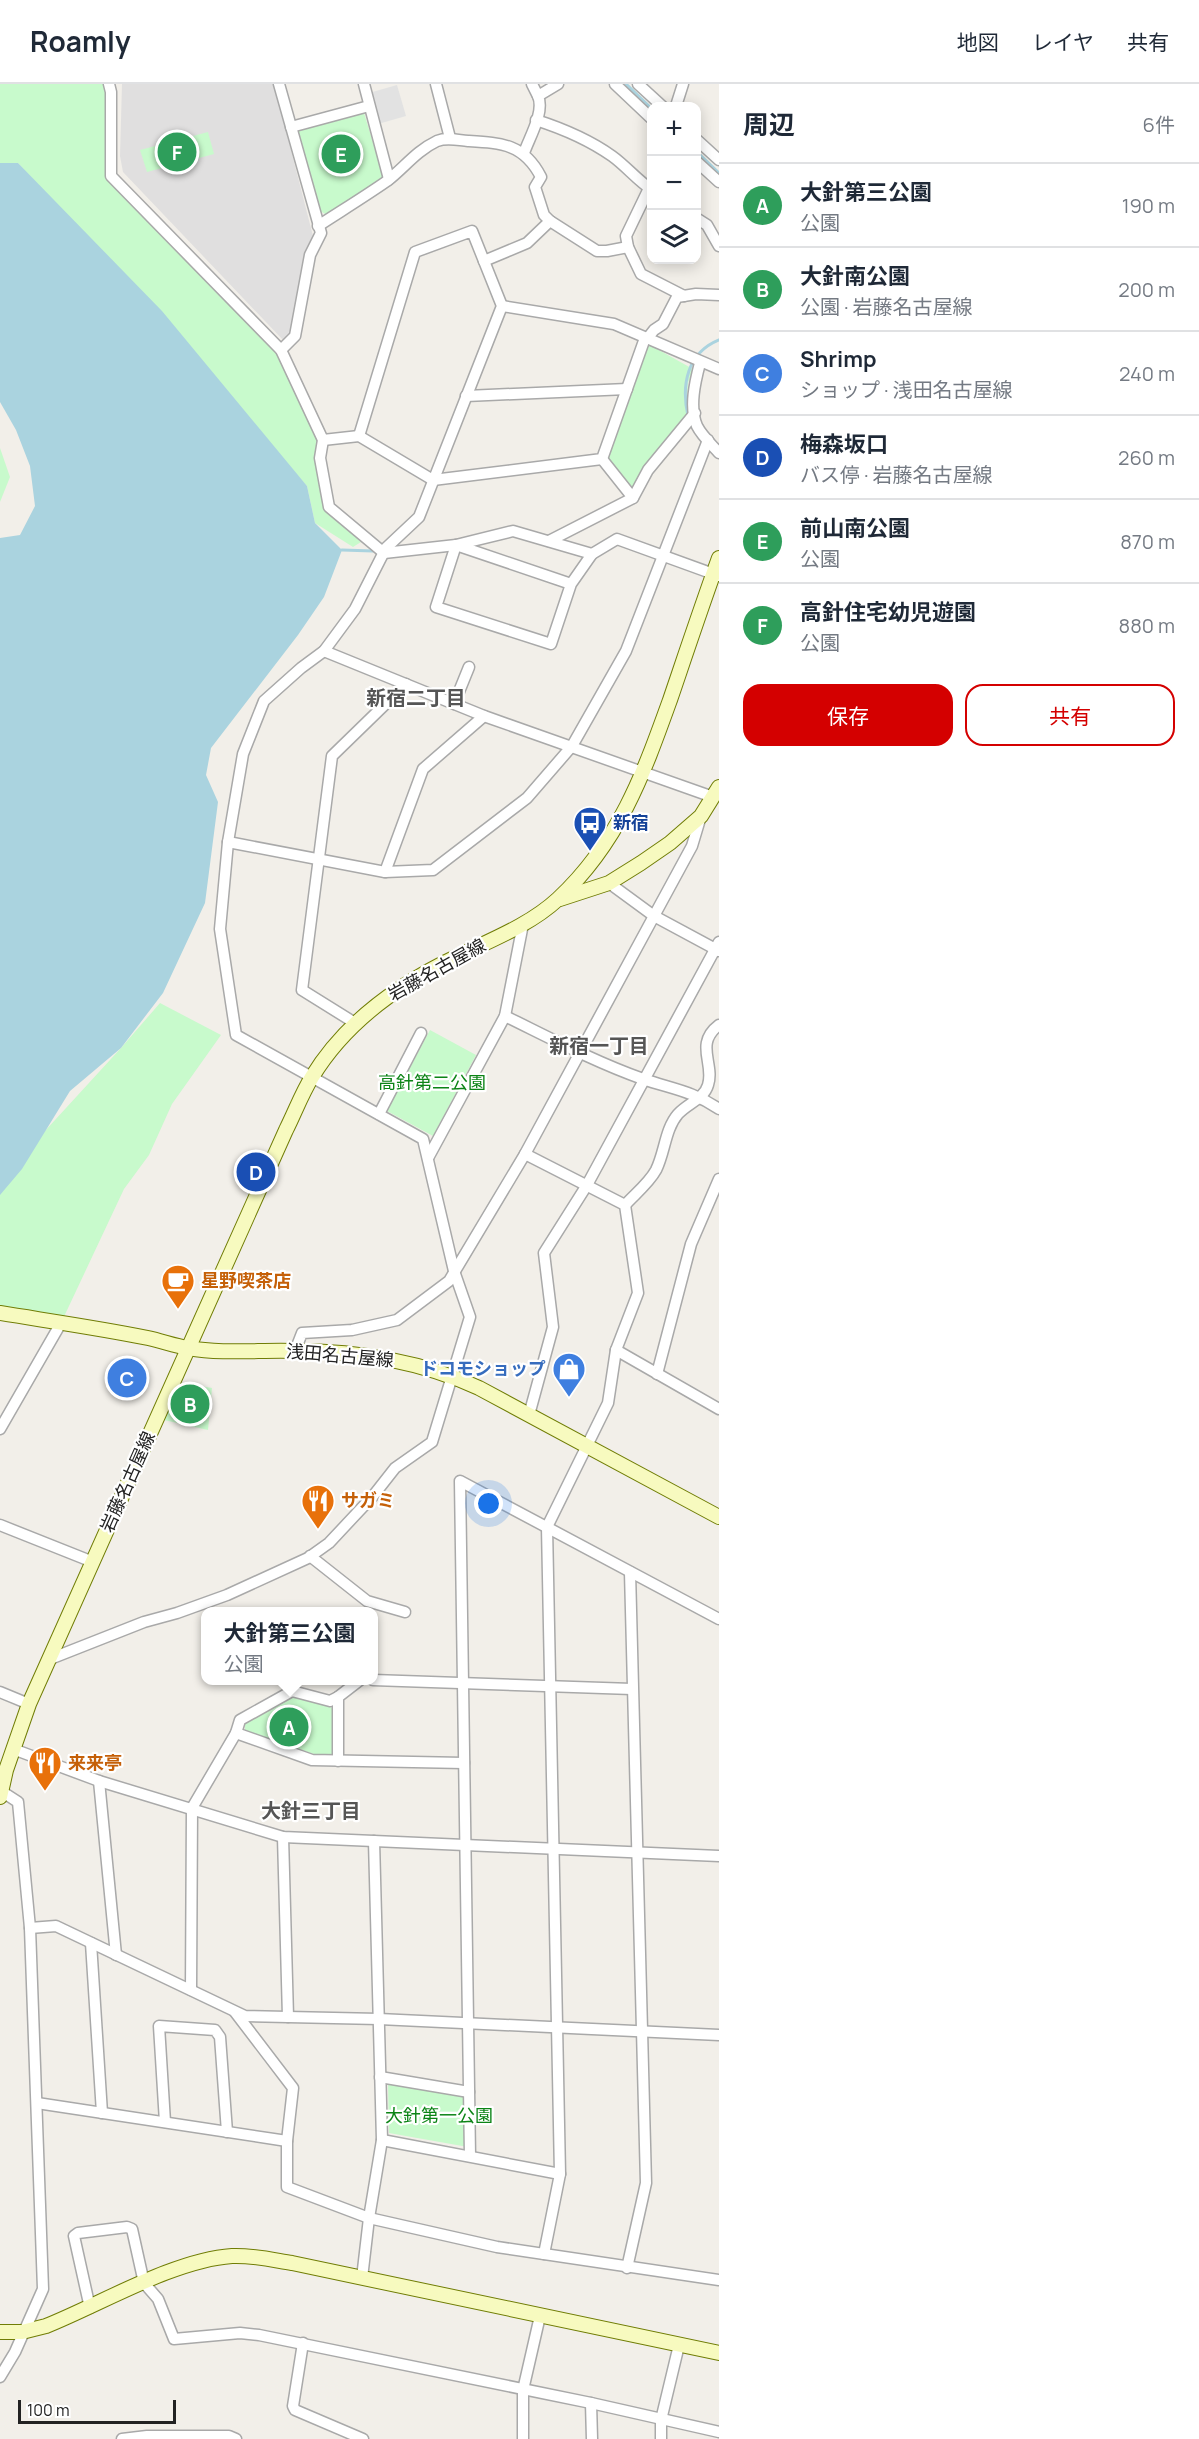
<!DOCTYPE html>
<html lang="ja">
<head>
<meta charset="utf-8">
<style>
  :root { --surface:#fff; --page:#f2f2f3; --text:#1f2937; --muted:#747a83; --line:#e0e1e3; --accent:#d40000 }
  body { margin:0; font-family:Manrope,"Noto Sans JP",sans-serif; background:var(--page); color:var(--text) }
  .controls { position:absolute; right:18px; top:18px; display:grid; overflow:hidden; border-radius:12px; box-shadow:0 3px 15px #0003 }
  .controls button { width:54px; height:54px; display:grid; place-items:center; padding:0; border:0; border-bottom:2px solid var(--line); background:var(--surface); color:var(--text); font:30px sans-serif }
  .scale { position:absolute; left:18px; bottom:15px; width:158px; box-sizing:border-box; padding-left:6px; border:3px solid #222; border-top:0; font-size:16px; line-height:21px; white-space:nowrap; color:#222; -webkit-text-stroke:4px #fff; paint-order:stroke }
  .you { position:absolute; left:489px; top:1420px; width:21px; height:21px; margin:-15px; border:4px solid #fff; border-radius:50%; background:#1a73e8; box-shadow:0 0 0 9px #1a73e833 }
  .badge { display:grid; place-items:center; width:39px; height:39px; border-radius:50%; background:var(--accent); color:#fff; font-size:20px; font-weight:700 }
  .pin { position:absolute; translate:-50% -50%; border:3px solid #fff; box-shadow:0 2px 6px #0006 }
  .popup { position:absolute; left:201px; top:1523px; width:177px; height:78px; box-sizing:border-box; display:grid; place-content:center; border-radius:12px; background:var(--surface); filter:drop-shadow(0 2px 4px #0005); font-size:20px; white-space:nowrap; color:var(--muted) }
  .popup b { font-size:22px; color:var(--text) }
  .popup::after { content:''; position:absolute; left:50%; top:100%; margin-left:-12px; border:12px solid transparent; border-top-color:var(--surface) }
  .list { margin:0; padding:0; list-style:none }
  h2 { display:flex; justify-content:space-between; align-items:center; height:78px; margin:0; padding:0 24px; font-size:26px }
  h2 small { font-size:20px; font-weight:400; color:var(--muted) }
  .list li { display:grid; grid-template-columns:39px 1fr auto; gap:18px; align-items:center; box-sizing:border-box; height:84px; padding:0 24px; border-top:2px solid var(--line) }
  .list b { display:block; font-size:22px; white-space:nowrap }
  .list p { margin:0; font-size:20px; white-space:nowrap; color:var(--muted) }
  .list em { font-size:20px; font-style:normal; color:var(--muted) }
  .actions { display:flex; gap:12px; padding:18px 24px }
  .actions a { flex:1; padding:14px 0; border:2px solid var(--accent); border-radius:18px; text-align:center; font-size:21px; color:var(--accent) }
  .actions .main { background:var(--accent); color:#fff }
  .icon { flex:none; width:33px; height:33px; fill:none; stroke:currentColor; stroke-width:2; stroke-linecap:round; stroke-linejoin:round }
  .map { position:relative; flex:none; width:719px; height:2355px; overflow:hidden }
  header { display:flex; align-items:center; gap:36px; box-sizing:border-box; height:84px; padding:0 30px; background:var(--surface); border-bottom:2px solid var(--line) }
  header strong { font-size:28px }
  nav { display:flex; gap:33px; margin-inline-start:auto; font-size:21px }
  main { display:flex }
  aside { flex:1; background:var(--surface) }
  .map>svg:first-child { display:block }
</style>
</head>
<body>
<header>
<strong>Roamly</strong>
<nav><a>地図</a><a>レイヤ</a><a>共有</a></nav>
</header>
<main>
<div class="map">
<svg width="719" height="2355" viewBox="0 0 719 2355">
  <rect width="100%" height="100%" fill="#f2efe9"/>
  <!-- residential -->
  <path fill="#e0dfdf" d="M122,0H274L313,152L304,173L290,250L283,256L123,88L120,72Z"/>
  <!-- park -->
  <g fill="#c8facc">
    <path d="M0,0H109L111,92L281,266L323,356L329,423L361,458L353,463L315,439L307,402L18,79H0Z"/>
    <path d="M364,29L384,94L327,131L320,127L298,45Z"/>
    <path d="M208,48L214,70L147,88L140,66Z"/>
    <path d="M648,260L693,285L688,299L686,333L633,408L607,375Z"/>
    <path d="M0,364L10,393L0,418Z"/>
    <path d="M160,919L221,951L172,1020L149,1071L124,1105L61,1239L0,1230V1096L121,964Z"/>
    <path d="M430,946L476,971L433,1052L387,1027Z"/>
    <path d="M177,1298L212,1304L208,1346L164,1336Z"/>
    <path d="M293,1611L333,1624L334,1670H314L245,1647V1640Z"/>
    <path d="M388,1999L466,2011L468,2063L389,2049Z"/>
  </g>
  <!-- parking -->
  <path fill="#e2e2e2" d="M397,1L406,32L378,40L369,9Z"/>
  <!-- water -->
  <path fill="#aad3df" d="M0,79H18L162,227L307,402L315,439L342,466L324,513L298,551L211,664L206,691L218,718L205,819L163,909L121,964L70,1007L22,1085L0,1111V454L20,451L35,422L30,382L16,346L0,318Z"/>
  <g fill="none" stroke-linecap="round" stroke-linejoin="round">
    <!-- stream -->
    <g stroke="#aad3df" stroke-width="3">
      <path d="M626,0L652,25"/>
      <path d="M696,67L719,89"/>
      <path d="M688,332C681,301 687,269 719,256"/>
      <path d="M342,466L373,467"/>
    </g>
    <!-- street casing -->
    <g stroke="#a9a9a9" stroke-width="13">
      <g id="street">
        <path d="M109,0L111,8V92L281,266L323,356L320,374L329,423L384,469L456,461L513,447L592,470"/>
        <path d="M279,0L321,149L310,171L295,252L281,266"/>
        <path d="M364,0L389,95"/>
        <path d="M436,0L450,54"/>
        <path d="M532,0L538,12"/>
        <path d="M615,0L652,35"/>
        <path d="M638,0L662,22"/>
        <path d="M676,22L683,0"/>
        <path d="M536,36C564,45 588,55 612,72C626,82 637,96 652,106"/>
        <path d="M291,43L369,22"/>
        <path d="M696,55L719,76"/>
        <path d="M524,69C529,54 545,28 538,12L558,0"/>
        <path d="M696,77L719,98"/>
        <path d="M652,98L626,152L628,163L641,190L684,212"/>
        <path d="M696,134L707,141L719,162"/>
        <path d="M318,142C341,127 364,113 387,97C404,84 416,67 437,57C447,53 457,56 468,57C502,59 524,60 541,93L535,103L544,131L550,137L597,167H607L628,163"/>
        <path d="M484,177L527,159L550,137"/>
        <path d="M502,222L614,240L719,285"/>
        <path d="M647,255L654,246L663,240L677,213L696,210L719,211"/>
        <path d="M700,279C695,298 689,323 697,342C702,352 712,361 719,369"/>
        <path d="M466,312L627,305"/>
        <path d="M323,356L359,352L433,396L602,375L645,254"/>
        <path d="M602,375L633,414"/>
        <path d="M549,457L633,414L648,386L695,329"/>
        <path d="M571,500L456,461L436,523L551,560L571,500L592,470L617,455L719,492"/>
        <path d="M324,567L484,632L713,713"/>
        <path d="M454,620L469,583"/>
        <path d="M228,758L385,788L433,786L527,714L572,662L626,567L708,356"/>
        <path d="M385,788L423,685L484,632"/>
        <path d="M609,799L654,832L719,867"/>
        <path d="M505,932C550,954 595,978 643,995C672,1005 693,1007 719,1025"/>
        <path d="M355,939L302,906L332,672L406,600"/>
        <path d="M379,1030L421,949"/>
        <path d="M525,1070L625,1121L638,1209L616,1266L608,1319L547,1443L560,2090L544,2170"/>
        <path d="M428,1074L505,932L523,840"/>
        <path d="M625,1121C635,1110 649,1099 656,1086C665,1068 665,1045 678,1030C688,1019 704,1015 708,1001C715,980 694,960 719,941"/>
        <path d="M616,1266L719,1325"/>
        <path d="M295,1267L302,1249L352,1246L397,1236L449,1197L525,1070L654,832L692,762L701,732"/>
        <path d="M657,1290L691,1160L719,1095"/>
        <path d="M529,1331L553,1243L544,1169L587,1101L719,858"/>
        <path d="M0,1345L61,1239"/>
        <path d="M0,1441L93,1478"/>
        <path d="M310,1472L367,1517L405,1528"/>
        <path d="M50,1575L144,1538L177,1529L227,1511L308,1474L329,1459L373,1412L395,1384L432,1358L470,1233L454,1187L423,1055L236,951L220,845L228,758L243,670L264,617L301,584L324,567L355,525L386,464L419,433L502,222L472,147L415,168L359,352"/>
        <path d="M373,1596L632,1605"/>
        <path d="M0,1608L29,1620"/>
        <path d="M236,1649L240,1636L292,1607L330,1617L338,1613"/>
        <path d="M13,1665L99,1697L283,1753L719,1772"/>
        <path d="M338,1677V1613L360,1596"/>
        <path d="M99,1697L116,1871"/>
        <path d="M283,1753L288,1933"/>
        <path d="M30,1844L56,1842L245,1932L379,1935L719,1951"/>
        <path d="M91,1859L102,2029"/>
        <path d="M191,1906L192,1724L236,1649L312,1676L464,1679"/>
        <path d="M235,1928L293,2004L287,2057V2103L369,2134L497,2163L719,2196"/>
        <path d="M380,1993L469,2008"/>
        <path d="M37,2019L287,2057"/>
        <path d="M165,2038L159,1942L215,1946L220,1953L227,2048"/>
        <path d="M382,2056L560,2090"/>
        <path d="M470,2072L460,1397L719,1535"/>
        <path d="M627,2184L646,2099L630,1488"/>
        <path d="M362,2194L369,2134L382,2056L374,1757"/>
        <path d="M90,2224L74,2152L78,2149L127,2143L132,2145L144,2199L158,2215L174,2255L240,2249L259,2251L591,2319L719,2348"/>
        <path d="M303,2259L293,2322L295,2326L363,2355"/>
        <path d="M0,2293L15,2268L43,2205L30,1844L18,1718L1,1707"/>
        <path d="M591,2319L592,2355"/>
        <path d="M122,2355L147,2352H229L236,2355"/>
        <path d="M523,2355V2306L540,2232"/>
        <path d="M661,2355V2336L679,2261"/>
      </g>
    </g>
    <!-- secondary casing -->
    <g stroke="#707d05" stroke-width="16">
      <g id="secondary">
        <path d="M560,815L609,799L641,779L670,759L701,732L719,703"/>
        <path d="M0,1229C49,1237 99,1244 148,1254C162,1257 175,1262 188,1264C223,1270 258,1266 293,1267C357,1267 421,1277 479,1304L719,1433"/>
        <path d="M0,1713L6,1686L29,1620L286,1046C295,1028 302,1009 312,993C346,937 399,900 456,873C491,856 530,841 558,815C619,758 643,691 670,616C686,569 702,521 719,474"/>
        <path d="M0,2248H22L46,2242C101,2220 174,2176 232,2172C252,2171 273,2176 292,2179L719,2269"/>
      </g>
    </g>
    <!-- street -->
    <use href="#street" stroke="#fff" stroke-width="10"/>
    <!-- secondary -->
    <use href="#secondary" stroke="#f7fabf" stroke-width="14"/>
  </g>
  <!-- icons -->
  <defs>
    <g id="bus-pin" transform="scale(1.725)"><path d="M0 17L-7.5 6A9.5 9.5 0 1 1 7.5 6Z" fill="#1a4fb4" stroke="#fff"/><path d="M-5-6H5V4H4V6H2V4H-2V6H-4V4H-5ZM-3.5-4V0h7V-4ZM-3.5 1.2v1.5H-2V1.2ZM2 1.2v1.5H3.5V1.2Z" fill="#fff"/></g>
    <g id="cafe-pin" transform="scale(1.725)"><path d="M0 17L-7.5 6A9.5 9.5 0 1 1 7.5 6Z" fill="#e8710a" stroke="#fff"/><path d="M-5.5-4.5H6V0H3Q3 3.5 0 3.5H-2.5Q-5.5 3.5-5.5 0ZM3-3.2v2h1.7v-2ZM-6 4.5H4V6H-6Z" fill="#fff"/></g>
    <g id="shop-pin" transform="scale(1.725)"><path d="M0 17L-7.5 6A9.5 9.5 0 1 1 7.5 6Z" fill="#3f7fe0" stroke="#fff"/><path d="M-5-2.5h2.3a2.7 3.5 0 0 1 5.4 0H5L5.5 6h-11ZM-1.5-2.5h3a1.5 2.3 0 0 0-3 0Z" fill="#fff"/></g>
    <g id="restaurant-pin" transform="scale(1.725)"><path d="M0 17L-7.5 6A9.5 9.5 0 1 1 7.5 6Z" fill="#e8710a" stroke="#fff"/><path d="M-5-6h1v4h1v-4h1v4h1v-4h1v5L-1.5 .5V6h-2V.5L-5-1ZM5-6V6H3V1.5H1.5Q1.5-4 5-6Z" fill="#fff"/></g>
  </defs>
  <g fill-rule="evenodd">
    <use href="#bus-pin" x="590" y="739"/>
    <use href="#cafe-pin" x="178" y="1197"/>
    <use href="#shop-pin" x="569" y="1285"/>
    <use href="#restaurant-pin" x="318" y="1417"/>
    <use href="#restaurant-pin" x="45" y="1679"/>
  </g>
  <g text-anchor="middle" stroke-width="4.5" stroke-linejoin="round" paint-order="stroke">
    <!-- transit labels -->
    <g font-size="18" font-weight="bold" fill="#164399" stroke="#fff" text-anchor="start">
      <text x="613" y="745">新宿</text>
    </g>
    <!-- street labels -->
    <g font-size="18" fill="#222" stroke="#fff">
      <text transform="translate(437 886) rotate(-29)" y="6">岩藤名古屋線</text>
      <text transform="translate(340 1272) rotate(5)" y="6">浅田名古屋線</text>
      <text transform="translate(128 1398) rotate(-66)" y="6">岩藤名古屋線</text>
    </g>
    <!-- park labels -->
    <g font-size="18" fill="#0c8416" stroke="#fff">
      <text x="432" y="1005">高針第二公園</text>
      <text x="439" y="2038">大針第一公園</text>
    </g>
    <!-- food labels -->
    <g font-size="18" font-weight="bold" fill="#c56008" stroke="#fff" text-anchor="start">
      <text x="201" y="1203">星野喫茶店</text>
      <text x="341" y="1423">サガミ</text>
      <text x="68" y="1685">来来亭</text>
    </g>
    <!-- shop labels -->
    <g font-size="18" font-weight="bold" fill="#366cbe" stroke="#fff" text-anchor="end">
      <text x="546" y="1291">ドコモショップ</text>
    </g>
    <!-- neighbourhood labels -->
    <g font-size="20" font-weight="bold" fill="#555" stroke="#fff">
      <text x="416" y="621">新宿二丁目</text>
      <text x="599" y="969">新宿一丁目</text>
      <text x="311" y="1734">大針三丁目</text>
    </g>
  </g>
</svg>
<div class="controls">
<button>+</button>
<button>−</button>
<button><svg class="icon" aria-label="layers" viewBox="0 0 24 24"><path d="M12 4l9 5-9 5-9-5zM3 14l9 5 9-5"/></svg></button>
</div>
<div class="scale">100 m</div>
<div class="you"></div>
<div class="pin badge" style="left:289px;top:1643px;background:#2e9e5b">A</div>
<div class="popup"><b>大針第三公園</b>公園</div>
<div class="pin badge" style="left:190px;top:1320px;background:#2e9e5b">B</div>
<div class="pin badge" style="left:127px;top:1294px;background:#3f7fe0">C</div>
<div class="pin badge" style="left:256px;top:1088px;background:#1a4fb4">D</div>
<div class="pin badge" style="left:341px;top:70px;background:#2e9e5b">E</div>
<div class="pin badge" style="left:177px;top:68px;background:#2e9e5b">F</div>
</div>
<aside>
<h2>周辺<small>6件</small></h2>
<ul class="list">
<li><span class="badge" style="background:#2e9e5b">A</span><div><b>大針第三公園</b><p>公園</p></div><em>190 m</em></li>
<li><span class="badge" style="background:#2e9e5b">B</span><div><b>大針南公園</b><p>公園 · 岩藤名古屋線</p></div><em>200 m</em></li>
<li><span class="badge" style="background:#3f7fe0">C</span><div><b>Shrimp</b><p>ショップ · 浅田名古屋線</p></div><em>240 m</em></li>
<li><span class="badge" style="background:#1a4fb4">D</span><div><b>梅森坂口</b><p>バス停 · 岩藤名古屋線</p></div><em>260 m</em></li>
<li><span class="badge" style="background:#2e9e5b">E</span><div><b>前山南公園</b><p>公園</p></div><em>870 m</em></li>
<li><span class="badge" style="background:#2e9e5b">F</span><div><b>高針住宅幼児遊園</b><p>公園</p></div><em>880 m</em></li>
</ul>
<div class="actions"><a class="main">保存</a><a>共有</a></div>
</aside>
</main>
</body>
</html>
